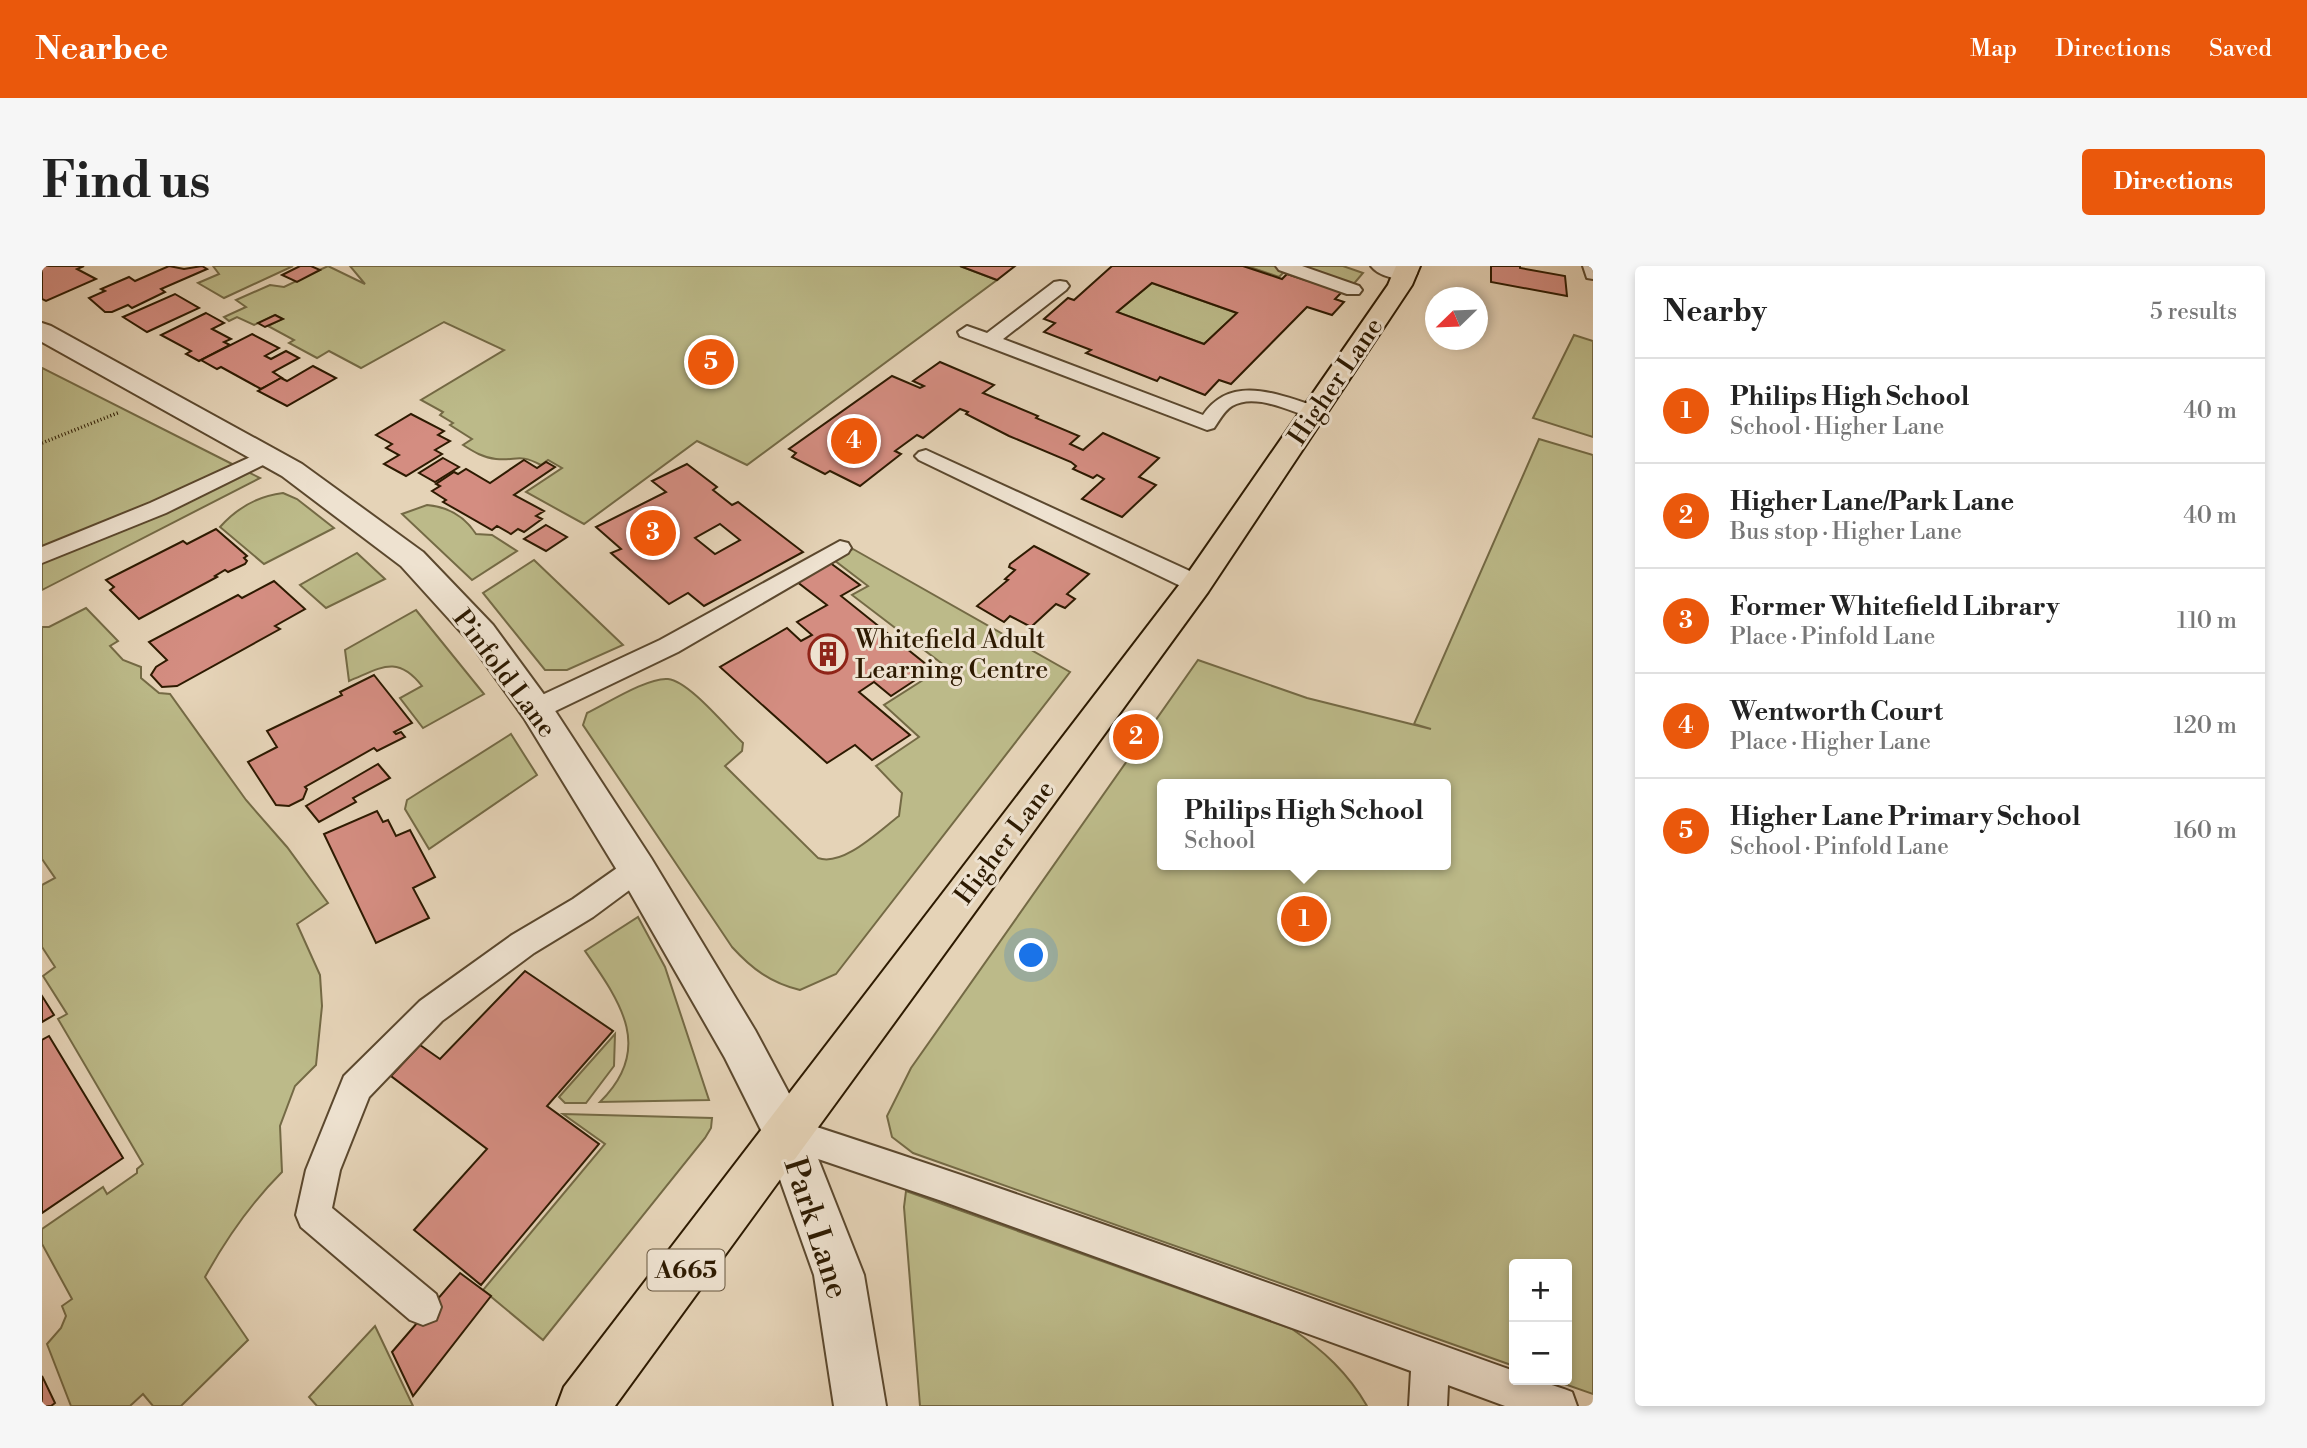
<!DOCTYPE html>
<html lang="en">
<head>
<meta charset="utf-8">
<style>
  :root { --surface:#fff; --page:#f6f6f6; --text:#222; --muted:#767676; --line:#e0e0e0; --accent:#ea580c }
  body { margin:0; font-family:"Libre Bodoni",serif; background:var(--page); color:var(--text) }
  .controls { position:absolute; right:21px; bottom:21px; display:grid; overflow:hidden; border-radius:7px; box-shadow:0 4px 10px #0003 }
  .controls button { width:63px; height:63px; display:grid; place-items:center; padding:0; border:0; border-bottom:2px solid var(--line); background:var(--surface); color:var(--text); font:35px sans-serif }
  .compass { position:absolute; left:1383px; top:21px; width:63px; height:63px; border-radius:50%; background:var(--surface); box-shadow:0 4px 10px #0003; rotate:247deg }
  .you { position:absolute; left:990px; top:690px; width:24px; height:24px; margin:-18px; border:5px solid #fff; border-radius:50%; background:#1a73e8; box-shadow:0 0 0 10px #1a73e833 }
  .badge { display:grid; place-items:center; width:46px; height:46px; border-radius:50%; background:var(--accent); color:#fff; font-size:23px; font-weight:700 }
  .pin { position:absolute; translate:-50% -50%; border:4px solid #fff; box-shadow:0 2px 7px #0006 }
  .popup { position:absolute; left:1115px; top:513px; width:294px; height:91px; box-sizing:border-box; display:grid; place-content:center; border-radius:7px; background:var(--surface); filter:drop-shadow(0 2px 5px #0005); font-size:23px; white-space:nowrap; color:var(--muted) }
  .popup b { font-size:26px; color:var(--text) }
  .popup::after { content:''; position:absolute; left:50%; top:100%; margin-left:-14px; border:14px solid transparent; border-top-color:var(--surface) }
  .list { margin:0; padding:0; list-style:none }
  h2 { display:flex; justify-content:space-between; align-items:center; height:91px; margin:0; padding:0 28px; font-size:30px }
  h2 small { font-size:23px; font-weight:400; color:var(--muted) }
  .list li { display:grid; grid-template-columns:46px 1fr auto; gap:21px; align-items:center; box-sizing:border-box; height:105px; padding:0 28px; border-top:2px solid var(--line) }
  .list b { display:block; font-size:26px; white-space:nowrap }
  .list p { margin:0; font-size:23px; white-space:nowrap; color:var(--muted) }
  .list em { font-size:23px; font-style:normal; color:var(--muted) }
  .map { position:relative; flex:none; width:1551px; height:1140px; overflow:hidden; border-radius:7px }
  header { display:flex; align-items:center; gap:42px; box-sizing:border-box; height:98px; padding:0 35px; background:var(--accent); color:#fff }
  header strong { font-size:33px }
  nav { display:flex; gap:38px; margin-inline-start:auto; font-size:24px }
  .intro { display:flex; align-items:center; justify-content:space-between; box-sizing:border-box; height:168px; padding:0 42px }
  h1 { margin:0; font-size:49px }
  .button { padding:18px 32px; border-radius:7px; background:var(--accent); color:#fff; font-size:24px; font-weight:700 }
  main { display:flex; gap:42px; padding:0 42px }
  aside { flex:1; background:var(--surface); border-radius:7px; box-shadow:0 4px 10px #0003 }
  .map>svg:first-child { display:block }
</style>
</head>
<body>
<header>
<strong>Nearbee</strong>
<nav><a>Map</a><a>Directions</a><a>Saved</a></nav>
</header>
<div class="intro"><h1>Find us</h1><a class="button">Directions</a></div>
<main>
<div class="map">
<svg width="1551" height="1140" viewBox="0 0 1551 1140">
  <rect width="100%" height="100%" fill="#e5d3b7"/>
  <filter id="stains"><feTurbulence type="fractalNoise" baseFrequency=".00286" numOctaves="4"/><feColorMatrix values="0 0 0 0 .2 0 0 0 0 .09 0 0 0 0 .02 0 0 0 .5 -.17"/></filter>
  <radialGradient id="worn" r=".72"><stop offset=".6" stop-color="#630" stop-opacity="0"/><stop offset="1" stop-color="#630" stop-opacity=".3"/></radialGradient>
  <!-- green -->
  <g fill="#bcba89" stroke="#746a45" stroke-width="2" fill-rule="evenodd">
    <path d="M171,0H251L182,32L156,17L177,8Z"/>
    <path d="M286,0L323,18L308,0H918L955,14L705,199L655,175L542,258L484,226L520,202L506,194L499,199C476,187 476,195 454,193C442,192 432,186 421,179L430,173L408,159L411,157L398,149L401,146L379,134L462,84L402,56L319,102L287,85L275,92L247,77L252,74L226,60L240,53L233,49L212,59L195,51L187,55L182,51L204,41L194,34L228,19L242,21Z"/>
    <path d="M1205,0H1301L1321,7L1304,27L1242,6L1237,11Z"/>
    <path d="M1110,17L1195,47L1162,78L1075,46Z"/>
    <path d="M1532,69L1551,75V171L1491,152Z"/>
    <path d="M0,102L200,203L218,212L0,324Z"/>
    <path d="M1497,173L1551,189V1128L1511,1114H1525V998H1472V1100L871,887L850,871L845,850L869,802L1156,394L1265,432L1389,463L1372,458ZM1404,518V599H1120V518Z"/>
    <path d="M241,227L255,233L292,262L222,298L178,261C195,242 216,230 241,227Z"/>
    <path d="M385,239C408,241 423,251 434,268L450,269L475,285L430,314L360,248Z"/>
    <path d="M811,283L1028,406L794,708L758,724C729,717 710,703 690,681L541,459L545,447C564,438 606,411 626,413C647,415 685,462 701,477L700,485L683,500L776,592C801,601 837,565 857,550L860,527L834,500L877,471L842,439L903,400L810,329L826,320L792,294Z"/>
    <path d="M315,287L343,313L284,342L258,319Z"/>
    <path d="M492,294L581,379L525,404H503L441,327Z"/>
    <path d="M44,342L76,375L68,380L81,394L99,401V412L117,427L128,428L204,534L245,581L286,637L255,658L278,709L280,740L274,799L253,820L238,860L240,906C209,937 184,973 163,1011L206,1074L139,1140H111L101,1128L88,1140H29L5,1078L19,1062L24,1050L20,1040L30,1033L0,978V963L61,921L65,928L95,907V903L101,898L16,753L25,748L1,710L13,701L0,681V619L13,612L0,593V361H7Z"/>
    <path d="M374,344L442,428L381,462L358,432L380,420C355,388 339,402 307,415L303,384Z"/>
    <path d="M469,468L495,509L387,583L363,543L365,534Z"/>
    <path d="M596,651L623,701L667,834L558,836C612,783 579,737 543,685Z"/>
    <path d="M573,768L572,800L544,837H523L517,831Z"/>
    <path d="M521,848L670,852L669,862L663,872L501,1074L441,1024L563,878Z"/>
    <path d="M864,925L1250,1063C1281,1084 1306,1107 1325,1140H878L862,941Z"/>
    <path d="M333,1060L371,1140H275L267,1131Z"/>
  </g>
  <!-- building -->
  <g fill="#d48d81" stroke="#2d1a01" stroke-width="2" fill-rule="evenodd">
    <path d="M0,0H42L35,3L54,13L4,35L0,33Z"/>
    <path d="M127,0L142,3L160,0L165,3L119,23L123,26L90,42L86,39L70,46H63L47,32L63,25L59,23L87,11L93,15Z"/>
    <path d="M258,0H269L278,4L255,16L240,9Z"/>
    <path d="M918,0H973L955,14Z"/>
    <path d="M1070,0H1201L1240,13L1245,8L1300,26L1293,33L1302,36L1290,49L1265,41L1189,118L1177,114L1163,129L1118,111L1115,115L1044,87L1049,84L1002,66L1013,57L1002,53L1026,32L1032,34ZM1110,17L1195,47L1162,78L1075,46Z"/>
    <path d="M1449,0H1478V2L1523,10L1525,30L1449,16Z"/>
    <path d="M133,28L157,42L105,66L81,51Z"/>
    <path d="M164,47L182,57L170,63L189,73L182,76L188,79L157,95L144,88L149,85L119,69Z"/>
    <path d="M233,49L241,53L223,61L216,57Z"/>
    <path d="M210,68L237,82L223,90L229,93L244,85L257,92L231,106L240,112L219,123L179,101L175,103L159,94Z"/>
    <path d="M898,96L952,119L941,127L996,150L994,152L1037,170L1028,178L1041,184L1061,167L1117,192L1097,211L1114,219L1080,251L1040,233L1062,213L1055,209L1051,212L1031,203L1034,200L1029,196L967,170L924,148L926,146L918,143L881,172L875,169L853,185L859,188L818,220L788,205L783,208L750,191L754,187L747,183L850,110L878,122L882,120L871,115Z"/>
    <path d="M271,100L294,112L245,140L216,125L239,112L245,115Z"/>
    <path d="M369,148L402,165L396,169L408,175L393,184L400,188L364,210L342,198L357,189L344,182L350,178L334,169Z"/>
    <path d="M401,192L417,201L393,216L377,207Z"/>
    <path d="M482,194L495,202L504,196L513,201L472,229L502,245L494,250L500,253L482,266L476,263L469,268L455,260L450,264L401,236L404,234L390,225L398,220L394,218L412,206L416,208L424,203L448,217Z"/>
    <path d="M645,198L675,221L671,224L690,239L696,236L761,286L662,340L646,327L627,338L569,287L579,283L554,261L624,226L610,215ZM678,258L698,274L673,288L653,272Z"/>
    <path d="M504,259L525,271L504,285L482,273Z"/>
    <path d="M174,263L205,290L202,292L205,295L203,298L186,306L183,304L173,310L175,311L97,353L68,324L72,321L64,314L141,275L145,278Z"/>
    <path d="M992,280L1047,308L1025,328L1033,333L1023,342L1014,338L989,361L968,350L962,356L935,340L966,314L963,313L973,304L967,301L968,298Z"/>
    <path d="M787,296L818,319L799,330L890,403L849,430L832,416L817,426L868,469L830,494L813,479L785,497L678,401L745,362L759,375L770,369L755,356L785,339L754,315Z"/>
    <path d="M232,315L263,343L233,360L238,363L135,420L120,421L109,409L114,401L125,394L107,376L196,329L200,332Z"/>
    <path d="M332,409L370,457L352,466L354,468L359,466L363,471L335,485L332,482L263,521L265,523L261,533L247,540L234,539L206,496L235,481L225,465L300,429L298,426Z"/>
    <path d="M336,498L348,512L311,532L314,536L277,556L264,540Z"/>
    <path d="M335,545L341,556L346,554L354,570L368,564L393,611L371,622L387,652L334,677L282,568Z"/>
    <path d="M483,705L571,765L505,840L557,878L439,1019L372,964L445,883L349,810L378,779L398,793Z"/>
    <path d="M0,730L12,749L0,756Z"/>
    <path d="M7,770L81,892L0,947V774Z"/>
    <path d="M418,1007L449,1030L371,1130L350,1086Z"/>
    <path d="M0,1110L13,1137L9,1140H0Z"/>
  </g>
  <g fill="none" stroke-linecap="round" stroke-linejoin="round">
    <!-- service casing -->
    <g stroke="#5b482e" stroke-width="4">
      <g id="service">
        <path d="M1234,0H1260L1317,20L1320,24L1317,28H1305L1237,4Z"/>
        <path d="M1541,0H1551V13L1545,12Z"/>
        <path d="M1018,15L1024,16L1027,20L1024,24L961,73L1161,149C1190,106 1239,130 1279,142L1282,146L1279,150L1272,152C1249,146 1213,126 1190,140C1182,145 1177,155 1172,162L1165,164L918,70L916,66L925,60L945,67L1012,16Z"/>
        <path d="M224,184L231,186L235,190L231,194L124,247L0,297V281L108,237Z"/>
        <path d="M884,184L1163,312L1167,318L1163,324L1155,326L1147,324L877,194L873,190L877,186Z"/>
        <path d="M798,275L806,277L809,282L806,287L636,386L503,450L494,452L485,450L481,443L485,436L618,374Z"/>
        <path d="M595,591L605,595L609,603L605,611L551,651L492,687L400,755L327,831L298,904L290,942L394,1028L399,1041L394,1054L381,1059L368,1054L259,961L254,949L264,904L302,810L378,735L470,669L531,633L585,595Z"/>
        <path d="M744,851C989,930 1231,1019 1472,1105V1114C1494,1114 1509,1118 1530,1126L1535,1140H1463L1406,1119L1405,1140H1367L1369,1105L900,935L732,878L727,867L732,856Z"/>
      </g>
    </g>
    <!-- minor casing -->
    <g stroke="#5b482e" stroke-width="4">
      <g id="minor">
        <path d="M1329,0H1366L1375,7L1372,12C1359,15 1337,11 1329,0Z"/>
        <path d="M0,57L9,60L260,198L381,286L451,359L506,434L609,592L713,764L760,852L822,1009L844,1140H792L772,1009L724,874L683,792L581,614L482,452L427,375L359,300L240,210L0,76Z"/>
      </g>
    </g>
    <!-- primary casing -->
    <g stroke="#2d1a01" stroke-width="4">
      <path id="primary" d="M1354,0H1378L1370,19L1166,326L573,1140H515L522,1121L1144,310L1346,19Z"/>
    </g>
    <!-- path -->
    <path stroke="#2d1a01" stroke-width="3.5" stroke-dasharray="1 2.5" stroke-linecap="butt" d="M0,177L78,146"/>
    <!-- service -->
    <use href="#service" fill="#eee2d0" fill-rule="evenodd"/>
    <!-- minor -->
    <use href="#minor" fill="#eee2d0" fill-rule="evenodd"/>
    <!-- primary -->
    <use href="#primary" fill="#e5d3b7" fill-rule="evenodd"/>
  </g>
  <!-- icons -->
  <defs>
    <g id="building-ring" transform="scale(2.0125)"><circle r="9.5" fill="#eee2d0" stroke="#8f2418" stroke-width="1.5"/><path d="M-4-6H4V6H1V3H-1V6H-4ZM-2.5-4.3h1.7v1.8h-1.7ZM.8-4.3h1.7v1.8H.8ZM-2.5-1h1.7V.8h-1.7ZM.8-1h1.7V.8H.8Z" fill="#8f2418"/></g>
  </defs>
  <g fill-rule="evenodd">
    <use href="#building-ring" x="786" y="388"/>
  </g>
  <g text-anchor="middle" stroke-width="6" stroke-linejoin="round" paint-order="stroke">
    <!-- shield labels -->
    <rect fill="#eee2d0" stroke="#67563f" stroke-width="2" x="605.5" y="983.5" width="77" height="41" rx="5"/>
    <g font-size="24" font-weight="bold" fill="#2d1a01">
      <text x="644" y="1012">A665</text>
    </g>
    <!-- street labels -->
    <g font-size="26" fill="#2d1a01" stroke="#eee2d0">
      <text transform="translate(1293 115) rotate(-56)" y="9">Higher Lane</text>
      <text transform="translate(463 407) rotate(53)" y="9">Pinfold Lane</text>
      <text transform="translate(962 576) rotate(-53)" y="9">Higher Lane</text>
    </g>
    <!-- poi labels -->
    <g font-size="26" fill="#2d1a01" stroke="#eee2d0" text-anchor="start">
      <text x="813" y="382">Whitefield Adult<tspan x="813" dy="30">Learning Centre</tspan></text>
    </g>
    <!-- near-street labels -->
    <g font-size="32" fill="#2d1a01" stroke="#eee2d0">
      <text transform="translate(775 962) rotate(72)" y="11">Park Lane</text>
    </g>
  </g>
  <rect width="100%" height="100%" filter="url(#stains)"/>
  <rect width="100%" height="100%" fill="url(#worn)"/>
</svg>
<div class="controls">
<button>+</button>
<button>−</button>
</div>
<svg class="compass" viewBox="-18 -18 36 36"><path d="M0-13l5 13h-10z" fill="#e53935"/><path d="M0 13l5-13h-10z" fill="#767676"/></svg>
<div class="you"></div>
<div class="pin badge" style="left:1262px;top:653px">1</div>
<div class="popup"><b>Philips High School</b>School</div>
<div class="pin badge" style="left:1094px;top:471px">2</div>
<div class="pin badge" style="left:611px;top:267px">3</div>
<div class="pin badge" style="left:812px;top:175px">4</div>
<div class="pin badge" style="left:669px;top:96px">5</div>
</div>
<aside>
<h2>Nearby<small>5 results</small></h2>
<ul class="list">
<li><span class="badge">1</span><div><b>Philips High School</b><p>School · Higher Lane</p></div><em>40 m</em></li>
<li><span class="badge">2</span><div><b>Higher Lane/Park Lane</b><p>Bus stop · Higher Lane</p></div><em>40 m</em></li>
<li><span class="badge">3</span><div><b>Former Whitefield Library</b><p>Place · Pinfold Lane</p></div><em>110 m</em></li>
<li><span class="badge">4</span><div><b>Wentworth Court</b><p>Place · Higher Lane</p></div><em>120 m</em></li>
<li><span class="badge">5</span><div><b>Higher Lane Primary School</b><p>School · Pinfold Lane</p></div><em>160 m</em></li>
</ul>
</aside>
</main>
</body>
</html>
